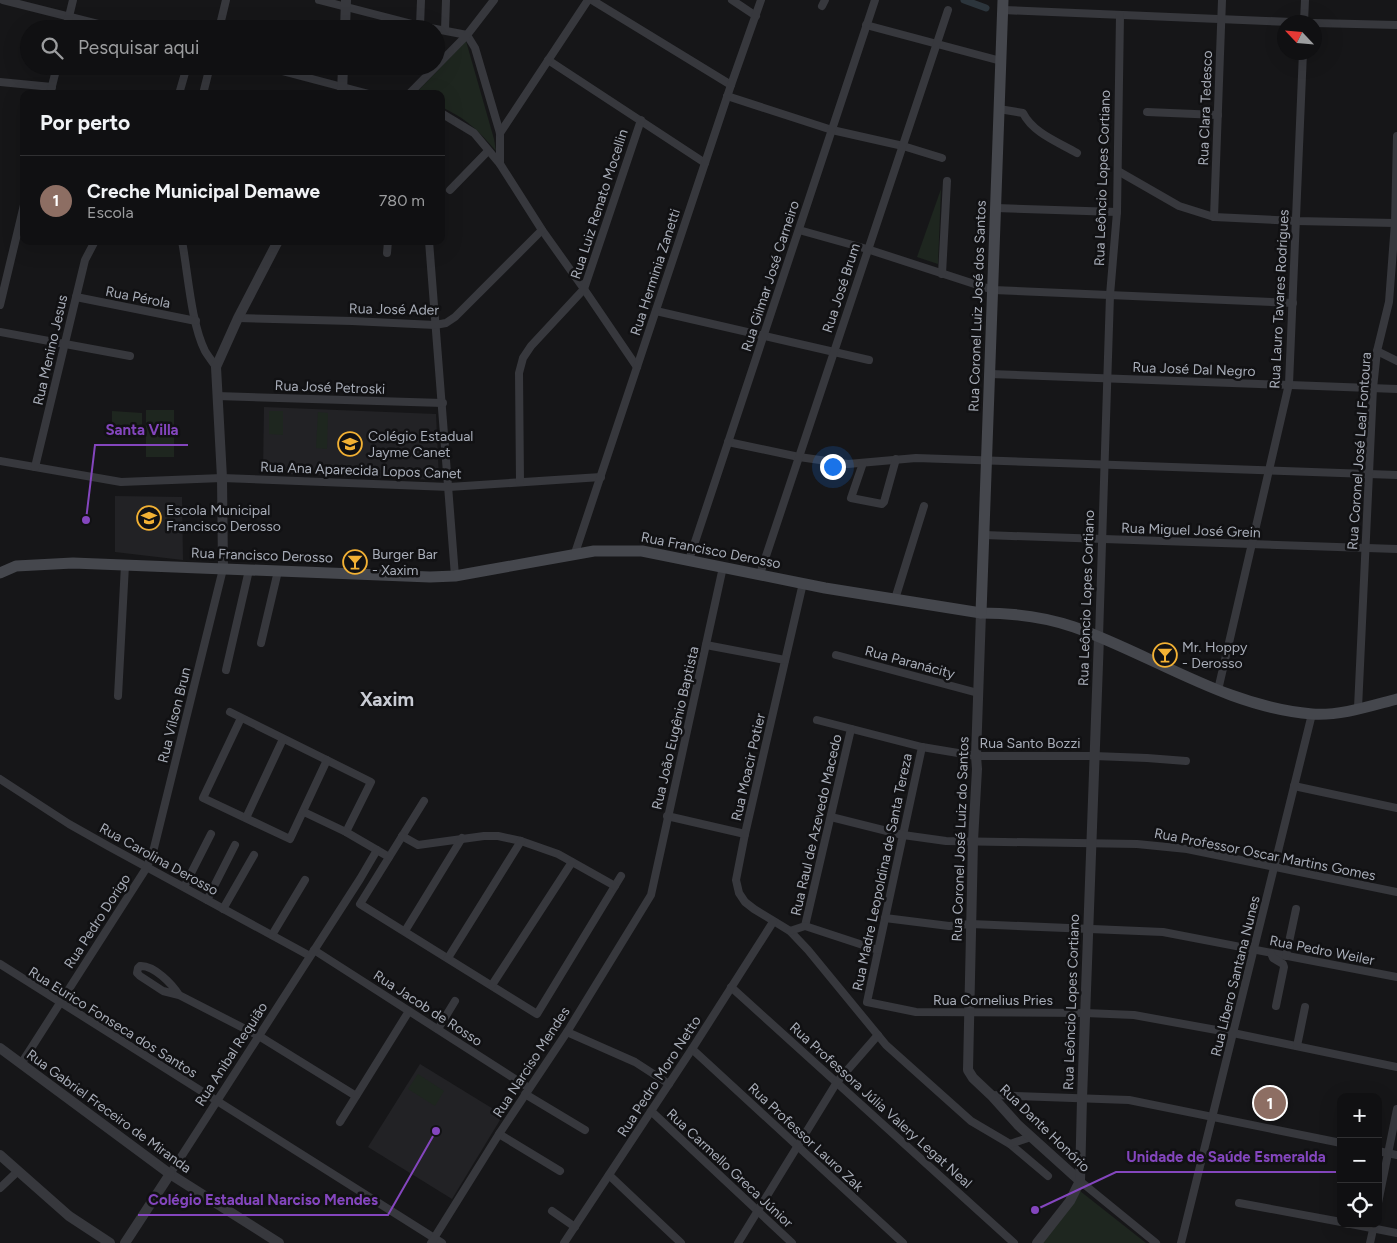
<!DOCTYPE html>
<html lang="pt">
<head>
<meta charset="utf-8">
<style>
  :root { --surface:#101012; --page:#19191b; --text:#f1f3f6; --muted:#9c9d9f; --line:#303032; --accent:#7c3aed }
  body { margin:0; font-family:Figtree,sans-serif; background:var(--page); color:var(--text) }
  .controls { position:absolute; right:15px; bottom:15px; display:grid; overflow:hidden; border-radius:10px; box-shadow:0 5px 20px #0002 }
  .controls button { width:45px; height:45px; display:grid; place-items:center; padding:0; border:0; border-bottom:1px solid var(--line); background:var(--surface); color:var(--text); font:25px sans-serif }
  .compass { position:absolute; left:1277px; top:15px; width:45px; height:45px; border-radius:50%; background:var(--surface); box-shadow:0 5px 20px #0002; rotate:296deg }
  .you { position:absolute; left:832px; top:466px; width:18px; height:18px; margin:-12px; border:4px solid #fff; border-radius:50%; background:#1a73e8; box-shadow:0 0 0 8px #1a73e833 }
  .badge { display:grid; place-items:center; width:32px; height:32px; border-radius:50%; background:var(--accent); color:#fff; font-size:16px; font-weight:700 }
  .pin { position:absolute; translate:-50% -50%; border:2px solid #fff; box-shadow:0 1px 5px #0006 }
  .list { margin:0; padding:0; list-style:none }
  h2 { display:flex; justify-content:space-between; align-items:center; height:65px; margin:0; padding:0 20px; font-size:21px }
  h2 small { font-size:16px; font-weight:400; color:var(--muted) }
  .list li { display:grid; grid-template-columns:32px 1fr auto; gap:15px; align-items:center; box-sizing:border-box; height:90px; padding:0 20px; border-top:1px solid var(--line) }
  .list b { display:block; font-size:19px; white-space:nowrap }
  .list p { margin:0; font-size:16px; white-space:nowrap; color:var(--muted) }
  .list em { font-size:16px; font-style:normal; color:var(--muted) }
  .icon { flex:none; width:28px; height:28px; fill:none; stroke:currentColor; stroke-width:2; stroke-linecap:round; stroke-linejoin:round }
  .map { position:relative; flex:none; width:1397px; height:1243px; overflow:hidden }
  .search { position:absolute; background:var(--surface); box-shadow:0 5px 20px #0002; left:20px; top:20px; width:425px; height:55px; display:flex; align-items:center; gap:12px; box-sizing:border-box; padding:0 18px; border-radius:28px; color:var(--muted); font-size:19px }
  .panel { position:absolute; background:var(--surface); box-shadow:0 5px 20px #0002; left:20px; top:90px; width:425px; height:155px; border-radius:10px }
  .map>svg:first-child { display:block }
</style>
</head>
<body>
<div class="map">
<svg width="1397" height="1243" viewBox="0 0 1397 1243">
  <rect width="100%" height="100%" fill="#161618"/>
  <!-- built -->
  <g fill="#222225">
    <path d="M264,407L436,414L439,480L263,473Z"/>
    <path d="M115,496L182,497L183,560L115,552Z"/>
    <path d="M420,1064L503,1115L452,1199L368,1147Z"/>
  </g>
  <!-- green -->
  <g fill="#1e261f">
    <path d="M466,41L494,139L496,151C479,131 466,118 441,107V94H415Z"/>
    <path d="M941,189L938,264L917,257Z"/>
    <rect x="146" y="410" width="28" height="47"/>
    <path d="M112,411L142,413V429L112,427Z"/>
    <path d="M269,411H283V435L269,434Z"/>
    <path d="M318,412L328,413L327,449L316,448Z"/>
    <path d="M418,1074L444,1091L435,1106L408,1089Z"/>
    <path d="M1080,1191L1146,1243H1042Z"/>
  </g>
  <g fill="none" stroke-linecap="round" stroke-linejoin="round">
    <!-- canal -->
    <path stroke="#2c353c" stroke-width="7" d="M964,0L986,8"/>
    <!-- minor -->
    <g stroke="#37383d" stroke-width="8">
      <path d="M3,0L118,29"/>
      <path d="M319,0L420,26L467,35L475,48L500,133V164L542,230L584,289L637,367"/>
      <path d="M592,0L731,85"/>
      <path d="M732,0L756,16"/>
      <path d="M822,6L825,0"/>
      <path d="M1003,10L1291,22"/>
      <path d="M1304,22L1305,0"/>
      <path d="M1314,23L1397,25"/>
      <path d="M866,25L1001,61"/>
      <path d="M420,26L421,0"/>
      <path d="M66,29L73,0"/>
      <path d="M219,29L226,0"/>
      <path d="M445,30L446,0"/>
      <path d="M548,60L705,163"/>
      <path d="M263,66L369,94"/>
      <path d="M0,82L52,87"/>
      <path d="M50,94L57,66"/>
      <path d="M179,94L187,66"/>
      <path d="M203,94L210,66"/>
      <path d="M409,94L467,35L494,0"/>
      <path d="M727,96L832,130L903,146L942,158"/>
      <path d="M999,109L1023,113C1033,133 1058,142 1077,153"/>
      <path d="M1147,112L1218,115"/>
      <path d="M441,113L474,133L500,164"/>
      <path d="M500,133L588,0"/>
      <path d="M1118,171L1179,206L1214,217L1296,221L1395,223"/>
      <path d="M450,190L488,151"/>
      <path d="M996,208L1117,212"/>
      <path d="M1214,217L1222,0"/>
      <path d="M799,230L867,249L993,290L1293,303"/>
      <path d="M182,241C188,273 191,323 205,351C208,356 212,361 216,367"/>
      <path d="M429,241L455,576"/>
      <path d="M387,253L388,241"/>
      <path d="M942,274L947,181"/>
      <path d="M76,297L196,321"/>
      <path d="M0,305L24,205"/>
      <path d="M656,311L869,360"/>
      <path d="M238,318L352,321L435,325L446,323L455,317L542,230"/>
      <path d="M0,332L130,356"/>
      <path d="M1377,351L1397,361"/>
      <path d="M990,374L1397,389"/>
      <path d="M217,396L443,403"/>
      <path d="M728,442L799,457L848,464L916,458L1397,475"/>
      <path d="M0,461L121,482L222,478L449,487L601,477"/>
      <path d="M863,463L851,498L882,504L884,502L896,459"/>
      <path d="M35,467L85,260L95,241"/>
      <path d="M520,482L519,373L523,358L531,346L584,289L641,120"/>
      <path d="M984,535L1397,549"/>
      <path d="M575,553L731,85L761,0"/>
      <path d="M689,560L875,0"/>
      <path d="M760,574L948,10"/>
      <path d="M803,583L745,834L736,880L739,893L745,902L754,909L790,931L808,950L886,1045L971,1121L1010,1144L1048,1176"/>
      <path d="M895,599L924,506"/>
      <path d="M1099,637L1110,295L1117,212L1120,15"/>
      <path d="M261,643L278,571"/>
      <path d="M706,645L785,660"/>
      <path d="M836,655L978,693"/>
      <path d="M226,670L249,570"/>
      <path d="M1218,690L1289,384L1303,52"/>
      <path d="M118,696L125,565"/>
      <path d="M1358,708L1373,388L1377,351L1389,302L1395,223L1397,136"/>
      <path d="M230,712L371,782L346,832"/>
      <path d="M241,718L203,798L290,839L327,760"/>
      <path d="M817,720L922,747L976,756H1094L1147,758L1186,761"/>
      <path d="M922,747L867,1002L916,1012L1085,1013L1134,1015L1233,1033L1397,1067"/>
      <path d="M0,779L69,824L108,846L310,956"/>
      <path d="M1294,786L1397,808"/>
      <path d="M424,801L360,904L537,1014L621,876"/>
      <path d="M304,812L346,832L389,857"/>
      <path d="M667,816L745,834"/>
      <path d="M831,817L903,835L946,841L1137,844L1187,849L1397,892"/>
      <path d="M246,818L283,739"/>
      <path d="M402,836L418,845L484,836H498L521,841L558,854L615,886"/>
      <path d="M184,887L211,834"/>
      <path d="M207,900L235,845"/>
      <path d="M223,909L254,855"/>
      <path d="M885,918L949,926L971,924L1163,932L1397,977"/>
      <path d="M805,926L851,729"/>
      <path d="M405,931L462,838"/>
      <path d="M790,931L805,926L878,950"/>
      <path d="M272,935L305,880"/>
      <path d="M314,950L529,1088"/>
      <path d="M1271,953L1273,958L1283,964L1284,967L1276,1006"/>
      <path d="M1286,956L1296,909"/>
      <path d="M448,958L521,841"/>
      <path d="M0,964L442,1243"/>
      <path d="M492,985L572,862"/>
      <path d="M731,987L1014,1243"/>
      <path d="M179,995C172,984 154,965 140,966L138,968L137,973L140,976L163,991L179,995L259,1036L356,1096"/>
      <path d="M438,1029L455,1001"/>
      <path d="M567,1032L635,1062L669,1084"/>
      <path d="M1297,1046L1305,1007"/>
      <path d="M692,1049L903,1243"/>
      <path d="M21,1064L147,867L154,848L223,569"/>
      <path d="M525,1094L585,1130"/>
      <path d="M991,1095L1129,1100L1341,1143"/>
      <path d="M651,1111L792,1243"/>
      <path d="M340,1122L409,1011"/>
      <path d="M499,1134L560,1171"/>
      <path d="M1010,1144L1031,1137"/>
      <path d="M1378,1151L1397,1155"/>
      <path d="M170,1174L360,879L377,850"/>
      <path d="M609,1175L681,1243"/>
      <path d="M1080,1181L1156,1243"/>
      <path d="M0,1188L18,1171"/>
      <path d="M1239,1203L1341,1222"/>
      <path d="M1378,1203L1397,1109"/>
      <path d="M552,1211L575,1227"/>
      <path d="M1351,1224L1397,1233"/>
      <path d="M431,1243L499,1134L567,1032L651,895L723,567"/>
      <path d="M564,1243L692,1049L773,922"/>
      <path d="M738,1243L837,1082L878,1035"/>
      <path d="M1181,1243L1312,714"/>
      <path d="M1370,1243L1374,1225"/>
    </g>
    <!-- tertiary -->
    <g stroke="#37383d" stroke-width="10">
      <path d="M345,29L346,0"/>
      <path d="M342,94L343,66"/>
      <path d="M223,569L222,478L216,367L238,318L278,241"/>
      <path d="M981,613L976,756L977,769L973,841L968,1070L973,1078L991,1095L1018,1125L1080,1181"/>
      <path d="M0,1048L170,1174L279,1243"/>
      <path d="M0,1155L69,1216L110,1243"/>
      <path d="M125,1243L170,1174"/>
      <path d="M1037,1243L1070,1201L1080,1181L1082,1099L1099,637"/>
    </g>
    <!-- secondary -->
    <g stroke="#45474d" stroke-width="11">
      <path d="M0,573L16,566L73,563L430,577L455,576L594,551H642L825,588L981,613C1012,613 1045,617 1074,627C1153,655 1226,707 1312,714C1340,716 1370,706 1397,699"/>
      <path d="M981,613L1003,0"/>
    </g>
  </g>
  <!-- icons -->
  <defs>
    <g id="school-ring" transform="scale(1.25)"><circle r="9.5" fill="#111113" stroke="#f2b134" stroke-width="1.5"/><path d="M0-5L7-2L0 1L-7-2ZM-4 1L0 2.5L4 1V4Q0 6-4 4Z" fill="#f2b134"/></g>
    <g id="bar-ring" transform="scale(1.25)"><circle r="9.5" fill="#111113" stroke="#f2b134" stroke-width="1.5"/><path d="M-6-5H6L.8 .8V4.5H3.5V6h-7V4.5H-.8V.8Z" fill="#f2b134"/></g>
  </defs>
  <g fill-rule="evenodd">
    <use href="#school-ring" x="350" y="444"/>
    <use href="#school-ring" x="149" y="518"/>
    <use href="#bar-ring" x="355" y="562"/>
    <use href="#bar-ring" x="1165" y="655"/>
  </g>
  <g text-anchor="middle" stroke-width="5" stroke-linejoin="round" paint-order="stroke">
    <!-- street labels -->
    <g font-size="14" fill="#a8adb8" stroke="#111113">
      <text transform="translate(1205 108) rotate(-88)" y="5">Rua Clara Tedesco</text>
      <text transform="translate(1102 178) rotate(-88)" y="5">Rua Leôncio Lopes Cortiano</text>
      <text transform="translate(599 204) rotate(-72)" y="5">Rua Luiz Renato Mocellin</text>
      <text transform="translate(655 272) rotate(-72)" y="5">Rua Herminia Zanetti</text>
      <text transform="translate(770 276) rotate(-72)" y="5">Rua Gilmar José Carneiro</text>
      <text transform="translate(841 288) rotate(-72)" y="5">Rua José Brum</text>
      <text transform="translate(138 297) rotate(11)" y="5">Rua Pérola</text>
      <text transform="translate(1279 299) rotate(-87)" y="5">Rua Lauro Tavares Rodrigues</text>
      <text transform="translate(977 306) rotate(-88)" y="5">Rua Coronel Luiz José dos Santos</text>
      <text transform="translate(394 309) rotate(1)" y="5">Rua José Ader</text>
      <text transform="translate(50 350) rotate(-77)" y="5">Rua Menino Jesus</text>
      <text transform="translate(1194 369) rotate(2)" y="5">Rua José Dal Negro</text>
      <text transform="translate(330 387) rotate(2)" y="5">Rua José Petroski</text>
      <text transform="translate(1359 451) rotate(-86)" y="5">Rua Coronel José Leal Fontoura</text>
      <text transform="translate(361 470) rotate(2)" y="5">Rua Ana Aparecida Lopos Canet</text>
      <text transform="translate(1191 530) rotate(2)" y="5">Rua Miguel José Grein</text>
      <text transform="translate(711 550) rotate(11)" y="5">Rua Francisco Derosso</text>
      <text transform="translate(262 555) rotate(2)" y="5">Rua Francisco Derosso</text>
      <text transform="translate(1086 598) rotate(-88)" y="5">Rua Leôncio Lopes Cortiano</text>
      <text transform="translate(910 662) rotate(15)" y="5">Rua Paranácity</text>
      <text transform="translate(174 715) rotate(-76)" y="5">Rua Vilson Brun</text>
      <text transform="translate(675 728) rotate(-77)" y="5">Rua João Eugênio Baptista</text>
      <text x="1030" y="748">Rua Santo Bozzi</text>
      <text transform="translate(748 767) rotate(-77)" y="5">Rua Moacir Potier</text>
      <text transform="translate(816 825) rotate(-77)" y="5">Rua Raul de Azevedo Macedo</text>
      <text transform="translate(960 839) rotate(-88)" y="5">Rua Coronel José Luiz do Santos</text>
      <text transform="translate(1265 854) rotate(11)" y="5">Rua Professor Oscar Martins Gomes</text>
      <text transform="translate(159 859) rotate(29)" y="5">Rua Carolina Derosso</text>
      <text transform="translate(882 872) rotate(-78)" y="5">Rua Madre Leopoldina de Santa Tereza</text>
      <text transform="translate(97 921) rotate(-57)" y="5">Rua Pedro Dorigo</text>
      <text transform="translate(1322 950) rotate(11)" y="5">Rua Pedro Weiler</text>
      <text transform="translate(1235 976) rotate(-76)" y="5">Rua Líbero Santana Nunes</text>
      <text x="993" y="1005">Rua Cornelius Pries</text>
      <text transform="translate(1071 1002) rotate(-88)" y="5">Rua Leôncio Lopes Cortiano</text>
      <text transform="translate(428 1008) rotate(33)" y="5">Rua Jacob de Rosso</text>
      <text transform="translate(113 1022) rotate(32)" y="5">Rua Eurico Fonseca dos Santos</text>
      <text transform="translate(231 1054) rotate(-57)" y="5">Rua Anibal Requião</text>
      <text transform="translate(531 1062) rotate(-57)" y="5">Rua Narciso Mendes</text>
      <text transform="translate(659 1076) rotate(-57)" y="5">Rua Pedro Moro Netto</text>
      <text transform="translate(881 1105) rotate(42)" y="5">Rua Professora Júlia Valery Legat Neal</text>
      <text transform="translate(109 1111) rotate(36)" y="5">Rua Gabriel Freceiro de Miranda</text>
      <text transform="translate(1045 1128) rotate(44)" y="5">Rua Dante Honório</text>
      <text transform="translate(806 1137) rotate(43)" y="5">Rua Professor Lauro Zak</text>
      <text transform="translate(730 1168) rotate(43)" y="5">Rua Carmello Greca Júnior</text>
    </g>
    <!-- poi labels -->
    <g font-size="14" fill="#a8adb8" stroke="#111113" text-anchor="start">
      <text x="368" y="441">Colégio Estadual<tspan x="368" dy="16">Jayme Canet</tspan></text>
      <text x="166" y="515">Escola Municipal<tspan x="166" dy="16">Francisco Derosso</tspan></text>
      <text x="372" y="559">Burger Bar<tspan x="372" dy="16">- Xaxim</tspan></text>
      <text x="1182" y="652">Mr. Hoppy<tspan x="1182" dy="16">- Derosso</tspan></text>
    </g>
    <!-- district labels -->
    <g font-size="19" font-weight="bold" fill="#c9ccd4" stroke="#111113">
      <text x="387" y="706">Xaxim</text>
    </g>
  </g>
  <!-- callouts -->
  <path fill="none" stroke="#8446be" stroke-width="2" d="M86 520L95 445H188M1035 1210L1116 1172H1336M436 1131L388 1215H138"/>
  <g fill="#8446be" stroke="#111113" stroke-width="2">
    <circle cx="86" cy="520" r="5"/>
    <circle cx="1035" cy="1210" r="5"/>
    <circle cx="436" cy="1131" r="5"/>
  </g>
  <g font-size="15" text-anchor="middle" font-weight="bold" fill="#8446be" stroke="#111113" stroke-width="5" stroke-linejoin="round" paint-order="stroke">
    <text x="142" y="435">Santa Villa</text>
    <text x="1226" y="1162">Unidade de Saúde Esmeralda</text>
    <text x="263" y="1205">Colégio Estadual Narciso Mendes</text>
  </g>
</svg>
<div class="controls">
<button>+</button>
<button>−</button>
<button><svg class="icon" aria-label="locate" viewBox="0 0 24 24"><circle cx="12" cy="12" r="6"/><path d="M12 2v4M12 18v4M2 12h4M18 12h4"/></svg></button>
</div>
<svg class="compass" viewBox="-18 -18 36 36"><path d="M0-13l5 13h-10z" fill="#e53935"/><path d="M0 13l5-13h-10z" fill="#9c9d9f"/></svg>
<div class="you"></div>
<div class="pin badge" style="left:1270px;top:1103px;background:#8d6e63">1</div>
<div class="search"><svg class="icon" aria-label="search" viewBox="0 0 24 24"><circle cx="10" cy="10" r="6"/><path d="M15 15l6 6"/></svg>Pesquisar aqui</div>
<section class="panel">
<h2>Por perto<small></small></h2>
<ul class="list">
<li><span class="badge" style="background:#8d6e63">1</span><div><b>Creche Municipal Demawe</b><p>Escola</p></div><em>780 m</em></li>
</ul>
</section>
</div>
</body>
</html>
